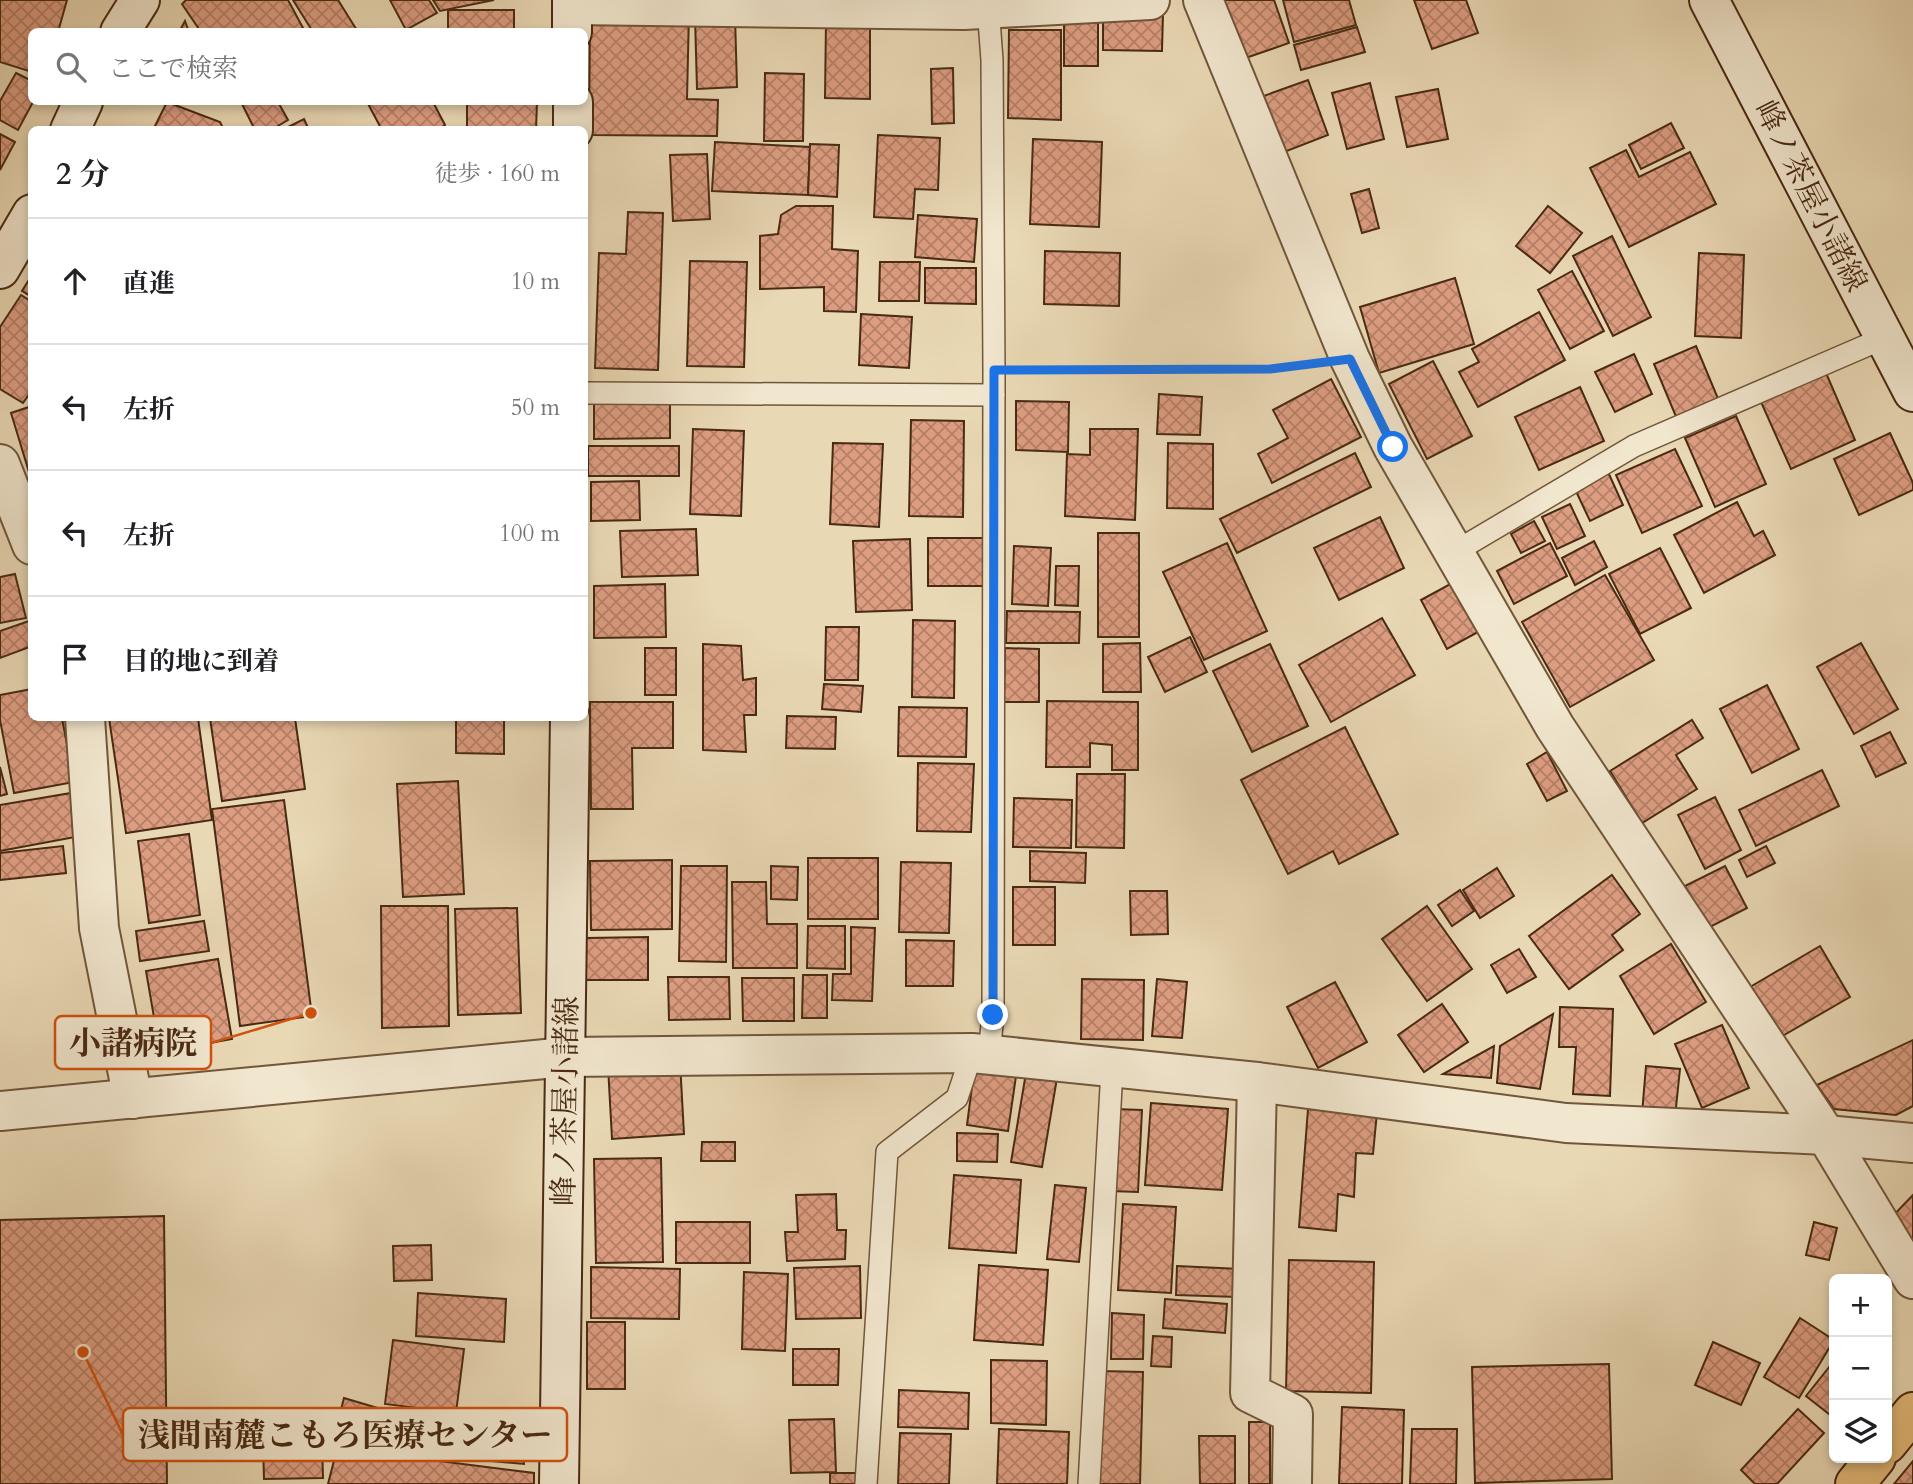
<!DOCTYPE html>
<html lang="ja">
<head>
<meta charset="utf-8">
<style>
  :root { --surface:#fff; --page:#f6f6f6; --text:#202124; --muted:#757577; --line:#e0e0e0 }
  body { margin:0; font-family:Cardo,"Noto Serif JP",serif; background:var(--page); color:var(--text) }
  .controls { position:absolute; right:21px; bottom:21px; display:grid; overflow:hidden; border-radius:10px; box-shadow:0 4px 10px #0003 }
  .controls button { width:63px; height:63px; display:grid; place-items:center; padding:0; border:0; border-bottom:2px solid var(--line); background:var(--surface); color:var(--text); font:35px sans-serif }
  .stop { position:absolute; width:21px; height:21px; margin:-16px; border:5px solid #1a73e8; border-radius:50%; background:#fff }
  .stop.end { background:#1a73e8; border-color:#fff; box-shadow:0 2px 7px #0008 }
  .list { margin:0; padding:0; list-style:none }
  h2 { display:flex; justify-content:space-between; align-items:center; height:91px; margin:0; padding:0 28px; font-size:30px }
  h2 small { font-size:23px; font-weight:400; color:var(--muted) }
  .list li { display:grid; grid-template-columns:46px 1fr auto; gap:21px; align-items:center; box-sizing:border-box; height:126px; padding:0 28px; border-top:2px solid var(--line) }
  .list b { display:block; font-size:26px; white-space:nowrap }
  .list em { font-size:23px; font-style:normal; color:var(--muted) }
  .icon { flex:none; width:38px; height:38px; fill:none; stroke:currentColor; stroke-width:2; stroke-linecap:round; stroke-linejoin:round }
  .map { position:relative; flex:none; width:1913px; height:1484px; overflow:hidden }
  .search { position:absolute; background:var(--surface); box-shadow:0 4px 10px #0003; left:28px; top:28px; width:560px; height:77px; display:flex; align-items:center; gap:18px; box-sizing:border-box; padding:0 24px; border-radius:10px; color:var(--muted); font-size:26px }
  .panel { position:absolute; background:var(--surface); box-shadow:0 4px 10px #0003; left:28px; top:126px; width:560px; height:595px; border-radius:10px }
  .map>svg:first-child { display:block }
</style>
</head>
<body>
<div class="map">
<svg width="1913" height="1484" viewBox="0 0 1913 1484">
  <defs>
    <pattern id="building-cross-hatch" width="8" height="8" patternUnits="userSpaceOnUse" patternTransform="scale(1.75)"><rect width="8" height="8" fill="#dd9d81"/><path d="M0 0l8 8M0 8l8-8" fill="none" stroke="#b58068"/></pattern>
  </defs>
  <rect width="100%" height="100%" fill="#e9d8b4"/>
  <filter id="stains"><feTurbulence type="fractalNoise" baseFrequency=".00286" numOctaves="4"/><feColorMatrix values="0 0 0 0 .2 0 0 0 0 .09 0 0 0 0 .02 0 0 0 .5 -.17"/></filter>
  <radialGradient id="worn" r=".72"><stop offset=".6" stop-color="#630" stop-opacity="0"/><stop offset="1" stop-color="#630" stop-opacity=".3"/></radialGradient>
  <!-- building -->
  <g fill="url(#building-cross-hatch)" stroke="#492a12" stroke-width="2">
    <path d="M0,0H67L58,32H32V72L0,62Z"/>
    <path d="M186,0H288L303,28L297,32H201L182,4Z"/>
    <path d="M293,0H338L358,32H313Z"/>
    <path d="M390,0H429L437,13L406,30Z"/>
    <path d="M433,0H494L440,11Z"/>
    <path d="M1216,0H1274L1289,43L1237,61Z"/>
    <path d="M1283,0H1349L1356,25L1294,42Z"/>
    <path d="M1414,0H1466L1478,33L1432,49Z"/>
    <rect x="448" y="10" width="66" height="22"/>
    <path d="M590,10L689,12L687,99L718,100L717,136L589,135Z"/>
    <path d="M1103,12L1163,13L1162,51L1103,50Z"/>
    <path d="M735,16L737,87L697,89L695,17Z"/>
    <path d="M1064,19L1098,20V66H1064Z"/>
    <path d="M185,21L189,32H179Z"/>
    <path d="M826,21H870V99L825,98Z"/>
    <path d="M1357,27L1365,52L1301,70L1294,45Z"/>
    <path d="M1009,30H1061V120L1008,118Z"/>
    <path d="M953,68L954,123L932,124L931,69Z"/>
    <path d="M16,73L32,81L33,102L18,130L0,120V101Z"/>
    <path d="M765,73L804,74L803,141H764Z"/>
    <path d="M1308,80L1328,135L1279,154L1258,98Z"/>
    <path d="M1370,83L1384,139L1347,149L1332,93Z"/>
    <path d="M1438,89L1448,139L1407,147L1396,97Z"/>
    <path d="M167,102L220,122L224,130H153Z"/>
    <path d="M241,102H278L288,120L271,130H255Z"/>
    <path d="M367,102H433L445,125L437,130H382Z"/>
    <path d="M467,102H537L536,130H467Z"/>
    <path d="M304,119L309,130H282Z"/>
    <path d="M1671,123L1684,148L1641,169L1629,145Z"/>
    <path d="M0,134L15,142L0,170Z"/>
    <path d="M878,135L940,138L938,190L915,189L913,219L874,217Z"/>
    <path d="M1033,139L1102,142L1099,227L1030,224Z"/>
    <path d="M715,142L810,147L808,195L712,191Z"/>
    <path d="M810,144L839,145L837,197L808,195Z"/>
    <path d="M1626,150L1639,177L1690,152L1716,204L1629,247L1590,168Z"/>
    <path d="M707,154L710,219L673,221L670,155Z"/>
    <path d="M1369,189L1379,228L1362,233L1351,194Z"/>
    <path d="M796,206H833L832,249L858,251L856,312L824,311V287L760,289V236L778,234L781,215Z"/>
    <path d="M1548,206L1582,233L1550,273L1516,246Z"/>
    <path d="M628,212L663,213L658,370L595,368L599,253L626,254Z"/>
    <path d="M918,215L977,219L974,262L915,257Z"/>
    <path d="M1612,236L1651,317L1613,336L1573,256Z"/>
    <path d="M1045,251L1120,253L1119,306L1044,304Z"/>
    <path d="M1699,253L1744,255L1741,338L1695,336Z"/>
    <path d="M690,261L747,262L744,367L687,366Z"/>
    <path d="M880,262H920L919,301H879Z"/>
    <path d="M925,268H976V304L925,303Z"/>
    <path d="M1572,271L1604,331L1570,349L1538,290Z"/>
    <path d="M32,275V297L22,291Z"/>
    <path d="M1455,278L1474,344L1379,373L1360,307Z"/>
    <path d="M21,295L32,302V390L23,403L0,389V327Z"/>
    <path d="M1539,312L1565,360L1478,407L1459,372L1479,362L1472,349Z"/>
    <path d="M861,314L912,317L909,368L859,365Z"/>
    <path d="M1696,346L1719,401L1677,419L1654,364Z"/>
    <path d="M1634,354L1652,394L1615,412L1595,372Z"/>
    <path d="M1433,361L1472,436L1427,459L1389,384Z"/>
    <path d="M1826,373L1855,440L1791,469L1761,402Z"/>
    <path d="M1331,379L1361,437L1272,483L1258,454L1288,438L1273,410Z"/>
    <path d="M1580,387L1604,441L1539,470L1515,417Z"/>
    <path d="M1159,394L1202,397L1200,435L1157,434Z"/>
    <path d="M670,400V438L594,439V401Z"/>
    <path d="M1016,401L1069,402L1068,452L1016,450Z"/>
    <path d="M32,406V482L11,413Z"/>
    <path d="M1736,416L1766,484L1715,507L1685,438Z"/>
    <path d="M911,420L964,421L963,517L909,516Z"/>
    <path d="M693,429L744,431L741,516L690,514Z"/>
    <path d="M1090,429H1138L1135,520L1065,516L1067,454L1090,455Z"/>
    <path d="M1890,433L1913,483V490L1859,515L1834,459Z"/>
    <path d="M833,443L883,444L879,527L830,524Z"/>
    <path d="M1168,443L1213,444V509L1167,508Z"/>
    <rect x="588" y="446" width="91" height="30"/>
    <path d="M1675,449L1702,506L1642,533L1616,475Z"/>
    <path d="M1355,453L1371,487L1237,553L1220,519Z"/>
    <path d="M1608,472L1623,505L1590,521L1574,487Z"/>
    <path d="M639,481L640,520L591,521V482Z"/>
    <path d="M1737,502L1754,536L1763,531L1775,555L1704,593L1674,535Z"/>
    <path d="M1570,504L1585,536L1557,549L1542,517Z"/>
    <path d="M1380,517L1404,568L1339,600L1314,548Z"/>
    <path d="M1534,521L1545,541L1521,553L1511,534Z"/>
    <path d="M696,529L698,575L622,577L620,531Z"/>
    <rect x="1098" y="533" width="41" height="104"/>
    <rect x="928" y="538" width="55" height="48"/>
    <path d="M910,539L912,610L856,612L853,541Z"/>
    <path d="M1594,541L1607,567L1575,585L1562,558Z"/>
    <path d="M1227,543L1267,631L1204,660L1163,572Z"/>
    <path d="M1550,543L1567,576L1514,604L1497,571Z"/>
    <path d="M1014,546L1051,548L1048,606L1012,604Z"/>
    <path d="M1660,548L1691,608L1640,634L1609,574Z"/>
    <path d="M1056,566H1079L1078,606L1055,605Z"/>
    <path d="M15,574L26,618L0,623V577Z"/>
    <path d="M1605,575L1654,660L1570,707L1522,622Z"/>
    <path d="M1452,583L1478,632L1447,649L1421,600Z"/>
    <path d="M665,584L666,637L594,638V586Z"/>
    <path d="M1007,611L1080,612L1079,643H1006Z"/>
    <path d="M1382,618L1415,675L1331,722L1299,665Z"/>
    <path d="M32,620V646L0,658V631Z"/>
    <path d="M913,620L955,621L954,698L912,697Z"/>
    <path d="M826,627H859L858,680H825Z"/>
    <path d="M1190,637L1207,672L1165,692L1148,657Z"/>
    <path d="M1140,643L1141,692H1103V644Z"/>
    <path d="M1861,643L1898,709L1854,734L1817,667Z"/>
    <path d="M703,644L741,646L743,680L756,678V715H744L746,752L703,750Z"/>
    <path d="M1270,644L1308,726L1252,752L1213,671Z"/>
    <rect x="645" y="648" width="31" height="47"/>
    <path d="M1005,648L1039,649V702H1004Z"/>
    <path d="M824,684L863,686L861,712L822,709Z"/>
    <path d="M1767,685L1799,749L1752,773L1720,709Z"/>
    <path d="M32,689V718H62L74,782L14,793L0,720V695Z"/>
    <path d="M1047,701L1138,702V770H1112V745L1090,743V767H1046Z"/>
    <path d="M590,702H673V748H632L633,809H591Z"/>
    <path d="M899,707L967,708L966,757L898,756Z"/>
    <path d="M787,716L836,717L835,749L786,748Z"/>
    <path d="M109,718H198L212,820L126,833Z"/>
    <path d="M210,718H295L305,789L222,801Z"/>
    <path d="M456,718H504V754L456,753Z"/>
    <path d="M1692,720L1703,738L1676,755L1697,789L1642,823L1610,771Z"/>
    <path d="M1345,727L1398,834L1339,864L1333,851L1288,874L1241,780Z"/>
    <path d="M1890,732L1906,763L1876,777L1861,746Z"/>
    <path d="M1547,752L1567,791L1547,801L1527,764Z"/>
    <path d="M918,763L974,764L971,832L917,831Z"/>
    <path d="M0,767L7,794L0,796Z"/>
    <path d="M1822,770L1839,806L1756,846L1739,810Z"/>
    <path d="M1077,774H1125L1124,848L1076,847Z"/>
    <path d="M458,781L464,894L403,897L397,784Z"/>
    <path d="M77,792L86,835L0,851V805Z"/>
    <path d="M1715,797L1741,850L1705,869L1678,815Z"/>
    <path d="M1014,798L1072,800L1071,848L1013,847Z"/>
    <path d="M284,800L312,1016L240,1026L212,809Z"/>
    <path d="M189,834L200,915L149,923L138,841Z"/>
    <path d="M63,846L66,873L0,880V853Z"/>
    <path d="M1766,846L1775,863L1747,877L1739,860Z"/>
    <path d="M1030,851L1086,853L1085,883L1030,881Z"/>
    <rect x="808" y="858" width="70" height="61"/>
    <path d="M672,860V929L591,930L590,861Z"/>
    <path d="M901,862L951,863L949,933L899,932Z"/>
    <path d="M681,866H727L726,962L679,961Z"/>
    <path d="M771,866L798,867L797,900L771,899Z"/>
    <path d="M1725,866L1747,908L1708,928L1685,886Z"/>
    <path d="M1497,868L1514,896L1480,918L1463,890Z"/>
    <path d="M1612,875L1640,914L1612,935L1623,950L1569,989L1529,936Z"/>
    <path d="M732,882H766L767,924H797V968H733Z"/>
    <rect x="1013" y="887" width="42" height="58"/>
    <path d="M1460,890L1474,911L1452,926L1438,905Z"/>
    <path d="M1130,891H1167L1168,934L1131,935Z"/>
    <path d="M381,906H448L449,1026L382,1028Z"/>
    <path d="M1427,906L1472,969L1427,1001L1382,939Z"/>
    <path d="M517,908L521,1013L458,1015L455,909Z"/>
    <path d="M204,921L209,951L140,961L136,931Z"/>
    <path d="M808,926H845V969L807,968Z"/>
    <path d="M851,927L875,928L872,1001L832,1000L833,974H851Z"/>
    <path d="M648,937V980H586V938Z"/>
    <path d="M906,940L954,941L953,986H906Z"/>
    <path d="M1671,944L1706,1002L1654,1034L1620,976Z"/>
    <path d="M1820,946L1850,997L1779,1038L1750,987Z"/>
    <path d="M1519,949L1536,977L1507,993L1491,965Z"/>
    <path d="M218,959L232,1039L160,1052L146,971Z"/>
    <path d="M803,975H827V1018H802Z"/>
    <path d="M668,977H729L730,1019L669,1020Z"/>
    <path d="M742,978H794V1021H743Z"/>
    <path d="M1082,979L1144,980L1143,1040L1081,1039Z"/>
    <path d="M1157,979L1187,982L1182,1038L1152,1036Z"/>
    <path d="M1335,982L1367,1042L1318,1068L1287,1007Z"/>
    <path d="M1442,1004L1468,1042L1424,1072L1398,1035Z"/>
    <path d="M1560,1007L1613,1009L1610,1096L1573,1094L1576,1047H1559Z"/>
    <path d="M1553,1014L1540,1089L1497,1083L1500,1046Z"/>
    <path d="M1722,1025L1749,1088L1702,1108L1675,1044Z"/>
    <path d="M1913,1040V1106L1896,1115L1834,1109L1817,1085Z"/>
    <path d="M1494,1046L1491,1078L1443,1074Z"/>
    <path d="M680,1062L684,1134L612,1139L608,1066Z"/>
    <path d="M1646,1066L1680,1069L1675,1117L1642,1114Z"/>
    <path d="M1027,1067L1058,1072L1042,1167L1011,1162Z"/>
    <path d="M974,1071L1016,1076L1008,1131L967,1125Z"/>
    <path d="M1151,1103L1228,1109L1222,1190L1145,1185Z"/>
    <path d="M1114,1109L1142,1110L1138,1192L1110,1191Z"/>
    <path d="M1308,1109L1377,1112L1373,1154L1356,1153L1354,1197L1338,1194L1336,1231L1299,1227Z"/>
    <path d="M957,1133L998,1134L997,1162L957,1161Z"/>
    <path d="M702,1142H735V1161H701Z"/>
    <path d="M661,1158L663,1262L596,1263L594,1159Z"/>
    <path d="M954,1175L1021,1180L1016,1253L949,1248Z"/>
    <path d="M1055,1185L1086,1188L1079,1262L1047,1259Z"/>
    <path d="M836,1194L837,1230H846L845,1259L787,1261L785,1232H798L796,1195Z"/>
    <path d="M1913,1195V1269L1884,1225Z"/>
    <path d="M1123,1204L1176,1207L1171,1293L1118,1290Z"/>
    <path d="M164,1216L167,1484H0V1220Z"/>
    <rect x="676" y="1222" width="74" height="41"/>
    <path d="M1814,1222L1837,1228L1829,1260L1806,1255Z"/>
    <path d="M431,1245L432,1280L394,1281L393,1246Z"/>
    <path d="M1289,1260L1374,1262L1371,1393L1286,1391Z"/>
    <path d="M979,1265L1048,1270L1043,1345L974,1340Z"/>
    <path d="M860,1266L861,1318L796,1319L794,1268Z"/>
    <path d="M1177,1266L1240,1269L1238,1297L1176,1295Z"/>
    <path d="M591,1267L680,1269L679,1319L591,1318Z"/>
    <path d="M744,1272L788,1274L785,1351L742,1349Z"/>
    <path d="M418,1293L506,1299L504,1342L416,1336Z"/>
    <path d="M1165,1299L1227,1304L1225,1333L1163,1328Z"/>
    <path d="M1112,1313L1144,1315L1143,1359H1111Z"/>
    <path d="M1800,1318L1834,1340L1799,1398L1764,1377Z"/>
    <rect x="587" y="1322" width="38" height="67"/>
    <path d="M1153,1336L1172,1337L1171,1367L1151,1366Z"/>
    <path d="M393,1340L464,1349L456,1413L385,1404Z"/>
    <path d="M1713,1342L1760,1363L1741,1405L1695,1385Z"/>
    <path d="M793,1349H839L838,1385H793Z"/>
    <path d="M991,1360L1047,1361L1046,1425L991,1423Z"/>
    <path d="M1834,1361V1418L1806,1396Z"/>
    <path d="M1609,1364L1612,1479L1475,1483L1472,1367Z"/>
    <path d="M1100,1371L1143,1372L1140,1484H1098Z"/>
    <path d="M899,1390L969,1393L968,1429L898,1427Z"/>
    <path d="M344,1398L438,1426L434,1451L398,1450L336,1429Z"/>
    <path d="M1342,1407L1404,1410L1402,1484H1339Z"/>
    <path d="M1798,1409L1824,1433L1777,1484H1755L1741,1470Z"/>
    <path d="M834,1419L836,1472L791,1473L789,1420Z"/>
    <rect x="1249" y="1422" width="21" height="62"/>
    <path d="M446,1424L521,1432L524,1464L448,1457Z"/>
    <path d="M999,1429L1069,1432L1067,1484H997Z"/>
    <path d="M1412,1429H1457L1456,1484H1410Z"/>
    <path d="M900,1433L951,1434L949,1484H898Z"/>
    <path d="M1199,1436H1235V1484H1200Z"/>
    <path d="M322,1442L323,1478L264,1479L263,1444Z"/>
    <path d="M338,1445L400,1456L534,1473V1484H328Z"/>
    <path d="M1913,1461V1484H1894Z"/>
    <rect x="830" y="1473" width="30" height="11"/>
  </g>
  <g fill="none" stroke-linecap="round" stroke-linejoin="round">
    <!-- lane casing -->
    <g stroke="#71563a" stroke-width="24">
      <g id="lane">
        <path d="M988,7L992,60L994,370L993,1015L989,1054"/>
        <path d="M584,393L994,395"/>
        <path d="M1453,553L1634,446L1884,338"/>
        <path d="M866,1484L887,1152L957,1098L972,1053"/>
        <path d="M1089,1484L1112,1069"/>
      </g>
    </g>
    <!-- street casing -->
    <g stroke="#71563a" stroke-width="42">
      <g id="street">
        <path d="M1203,0L1350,359L1393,447L1555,727L1826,1135L1913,1279"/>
        <path d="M572,5L964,10L1150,0"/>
        <path d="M0,464L32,545"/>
        <path d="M85,718L99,928L133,1099"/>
        <path d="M1257,1082L1250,1393L1293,1414L1292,1484"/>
        <path d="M0,1111L566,1057L972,1053L1257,1082L1566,1123L1826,1135L1913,1143"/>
      </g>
    </g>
    <!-- secondary casing -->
    <g stroke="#492a12" stroke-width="42">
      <g id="secondary">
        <path d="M572,0V32"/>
        <path d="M1709,0L1913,392"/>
        <path d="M120,32L140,0"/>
        <path d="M573,102V130"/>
        <path d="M70,130L83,102"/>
        <path d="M0,269L32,214"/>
        <path d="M559,1484L570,718"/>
      </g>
    </g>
    <!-- highway casing -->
    <g stroke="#492a12" stroke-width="42">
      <g id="highway">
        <path d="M1887,1444L1913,1412"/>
        <path d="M1855,1484L1876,1458"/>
      </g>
    </g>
    <!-- path -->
    <path stroke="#492a12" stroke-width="4.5" stroke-dasharray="5 3.5" stroke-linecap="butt" d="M1026,370L1270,369L1307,364"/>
    <!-- lane -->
    <use href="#lane" stroke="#f1e6ce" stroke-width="21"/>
    <!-- street -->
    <use href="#street" stroke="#f1e6ce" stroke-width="38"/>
    <!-- secondary -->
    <use href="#secondary" stroke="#f1e6ce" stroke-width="38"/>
    <!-- highway -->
    <use href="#highway" stroke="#e4bc7a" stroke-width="38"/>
  </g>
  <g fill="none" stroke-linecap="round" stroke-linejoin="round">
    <!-- route -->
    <path stroke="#1a73e8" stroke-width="9" d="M993,1015L994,370L1270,369L1350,359L1393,447"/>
  </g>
  <g text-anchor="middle" stroke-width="5" stroke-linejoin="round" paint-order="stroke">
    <!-- street labels -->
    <g font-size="30" fill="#492a12" stroke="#f1e6ce">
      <text transform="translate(1811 196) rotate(63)" y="10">峰ノ茶屋小諸線</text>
      <text transform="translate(565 1101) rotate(-89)" y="10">峰ノ茶屋小諸線</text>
    </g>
  </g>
  <!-- callouts -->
  <path fill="none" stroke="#d0520d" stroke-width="2.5" d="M311 1013L211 1043M83 1352L123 1435"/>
  <g fill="#d0520d" stroke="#f1e6ce" stroke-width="2.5">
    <circle cx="311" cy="1013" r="7"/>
    <circle cx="83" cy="1352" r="7"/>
  </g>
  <g fill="#f1e6ce" stroke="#d0520d" stroke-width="2.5">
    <rect x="55" y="1016" width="156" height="53" rx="7"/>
    <rect x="123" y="1408" width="444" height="53" rx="7"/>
  </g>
  <g font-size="32" text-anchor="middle" font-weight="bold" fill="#492a12">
    <text x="133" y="1054">小諸病院</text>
    <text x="345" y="1446">浅間南麓こもろ医療センター</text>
  </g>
  <rect width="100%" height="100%" filter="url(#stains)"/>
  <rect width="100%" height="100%" fill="url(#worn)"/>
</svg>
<div class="controls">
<button>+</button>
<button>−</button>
<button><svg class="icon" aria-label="layers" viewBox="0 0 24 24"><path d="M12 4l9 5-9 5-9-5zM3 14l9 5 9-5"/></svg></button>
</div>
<div class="stop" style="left:1393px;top:447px"></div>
<div class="stop end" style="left:993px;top:1015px"></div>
<div class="search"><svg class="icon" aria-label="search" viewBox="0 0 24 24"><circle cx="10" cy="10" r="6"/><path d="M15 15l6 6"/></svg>ここで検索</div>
<section class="panel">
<h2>2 分<small>徒歩 · 160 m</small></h2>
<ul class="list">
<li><svg class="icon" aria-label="ahead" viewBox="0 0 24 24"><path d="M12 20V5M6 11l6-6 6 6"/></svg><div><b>直進</b></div><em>10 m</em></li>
<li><svg class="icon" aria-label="left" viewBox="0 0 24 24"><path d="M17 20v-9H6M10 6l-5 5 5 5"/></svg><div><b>左折</b></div><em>50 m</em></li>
<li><svg class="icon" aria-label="left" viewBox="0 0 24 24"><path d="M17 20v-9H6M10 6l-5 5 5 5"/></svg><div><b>左折</b></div><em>100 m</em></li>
<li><svg class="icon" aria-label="arrive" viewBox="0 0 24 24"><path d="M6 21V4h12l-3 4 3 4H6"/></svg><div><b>目的地に到着</b></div></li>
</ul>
</section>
</div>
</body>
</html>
